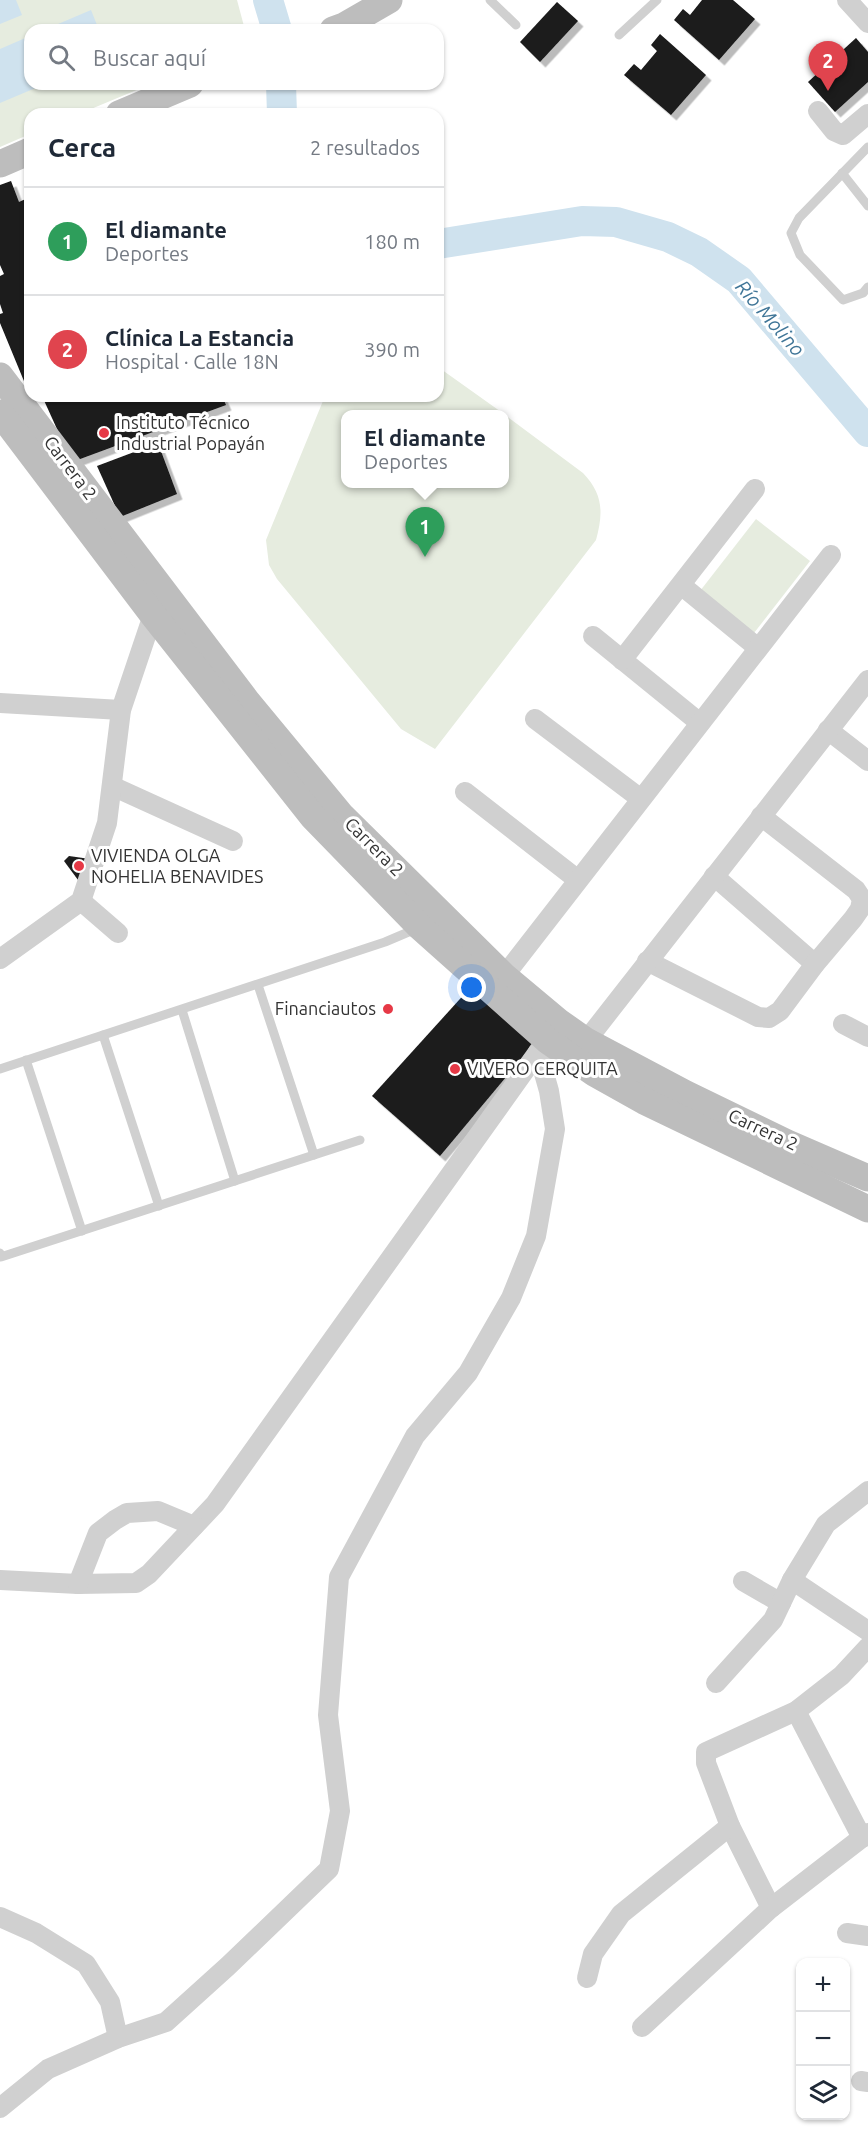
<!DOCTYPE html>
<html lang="es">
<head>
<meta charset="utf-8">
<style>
  :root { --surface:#fff; --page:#f6f6f7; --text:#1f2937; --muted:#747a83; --line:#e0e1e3; --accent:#d93025 }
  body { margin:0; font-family:Ubuntu,sans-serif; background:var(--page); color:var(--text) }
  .controls { position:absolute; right:18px; bottom:18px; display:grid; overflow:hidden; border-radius:12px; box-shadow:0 2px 4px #0004 }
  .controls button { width:54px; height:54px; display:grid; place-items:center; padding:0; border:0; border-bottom:2px solid var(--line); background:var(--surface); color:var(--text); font:30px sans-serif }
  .you { position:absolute; left:472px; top:988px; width:21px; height:21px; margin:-15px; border:4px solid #fff; border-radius:50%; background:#1a73e8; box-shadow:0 0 0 9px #1a73e833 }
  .badge { display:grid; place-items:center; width:39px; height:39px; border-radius:50%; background:var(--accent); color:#fff; font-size:20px; font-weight:700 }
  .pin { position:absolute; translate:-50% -50px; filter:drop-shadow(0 2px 3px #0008) }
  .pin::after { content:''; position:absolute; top:32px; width:21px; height:18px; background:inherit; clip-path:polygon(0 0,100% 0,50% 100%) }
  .popup { position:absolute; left:341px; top:410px; width:168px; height:78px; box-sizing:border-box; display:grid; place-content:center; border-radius:12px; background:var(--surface); filter:drop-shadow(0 2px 4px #0005); font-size:20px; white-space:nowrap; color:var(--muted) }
  .popup b { font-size:22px; color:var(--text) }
  .popup::after { content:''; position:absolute; left:50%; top:100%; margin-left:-12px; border:12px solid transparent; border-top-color:var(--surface) }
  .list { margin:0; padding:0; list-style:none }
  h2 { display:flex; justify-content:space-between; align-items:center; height:78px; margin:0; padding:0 24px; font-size:26px }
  h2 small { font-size:20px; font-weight:400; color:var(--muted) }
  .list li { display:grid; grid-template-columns:39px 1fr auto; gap:18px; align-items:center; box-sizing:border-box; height:108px; padding:0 24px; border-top:2px solid var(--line) }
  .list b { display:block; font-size:22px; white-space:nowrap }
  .list p { margin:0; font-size:20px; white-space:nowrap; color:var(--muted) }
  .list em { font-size:20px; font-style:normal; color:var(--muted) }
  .icon { flex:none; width:33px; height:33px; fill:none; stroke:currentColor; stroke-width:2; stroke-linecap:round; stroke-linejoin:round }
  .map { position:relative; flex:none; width:868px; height:2138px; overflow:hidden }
  .search { position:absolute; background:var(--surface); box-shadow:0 2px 4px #0004; left:24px; top:24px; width:420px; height:66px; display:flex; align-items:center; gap:15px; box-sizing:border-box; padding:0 21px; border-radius:18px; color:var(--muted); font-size:22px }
  .panel { position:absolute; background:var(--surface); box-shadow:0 2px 4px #0004; left:24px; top:108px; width:420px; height:294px; border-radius:18px }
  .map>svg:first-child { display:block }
</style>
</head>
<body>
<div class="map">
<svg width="868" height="2138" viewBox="0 0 868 2138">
  <defs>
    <filter id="shadow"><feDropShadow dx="5.5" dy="5.5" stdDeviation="0" flood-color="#0004"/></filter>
  </defs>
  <rect width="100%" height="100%" fill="#fff"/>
  <!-- green -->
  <g fill="#e6ecdf">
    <path d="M0,0H237L245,30H30V84H151L79,114H30V134L0,147Z"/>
    <path d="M438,367L504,414H346V484H504L505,415L583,473C604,495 603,514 596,540L435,749L401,729L277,579L269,565L266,540L325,396H438Z"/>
    <path d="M756,519L810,561L754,633L700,591Z"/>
  </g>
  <!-- water -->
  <g fill="#cfe2ee">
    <path d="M0,0H16L22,15L0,24Z"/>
    <path d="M91,10L99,30H44Z"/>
    <path d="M30,36V84H45L0,103V49Z"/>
  </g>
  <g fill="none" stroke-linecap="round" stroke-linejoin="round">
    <!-- river -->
    <g stroke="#cfe2ee" stroke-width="30">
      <path d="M268,0L277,30"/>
      <path d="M281,84L282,114"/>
      <path d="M438,244L582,221L616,222L668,237L699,252L739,280L868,432"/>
    </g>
  </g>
  <!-- building -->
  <g fill="#1a1a1a" filter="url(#shadow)">
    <path d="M702,0H733L755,19L719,60L674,20L683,9L690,15Z"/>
    <path d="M557,2L578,21L540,62L520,42Z"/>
    <path d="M660,34L706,75L671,115L624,75L634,64L641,70L657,51L651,45Z"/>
    <path d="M856,38L868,52V82L835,112L808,82Z"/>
    <path d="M11,181L19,202L30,197V385L26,386L0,323V314L3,313L0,304V276L4,274L0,265V185Z"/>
    <path d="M42,396H222L226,405L72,462Z"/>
    <path d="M158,443L177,494L120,517L97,466Z"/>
    <path d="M69,856L90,859L81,884L64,861Z"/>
    <path d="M469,989L536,1041L440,1156L372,1096Z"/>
  </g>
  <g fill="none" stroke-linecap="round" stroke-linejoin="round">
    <!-- lane -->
    <g stroke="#d0d0d0" stroke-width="9">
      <path d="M490,0L516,25"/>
      <path d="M619,35L657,0"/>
      <path d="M868,147L799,218L791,233L800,255L843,300L863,293L868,287"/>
      <path d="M842,173L868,206"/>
      <path d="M258,985L314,1155"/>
      <path d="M182,1010L235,1181"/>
      <path d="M103,1035L159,1206"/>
      <path d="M26,1060L82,1231"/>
      <path d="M0,1069L385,942L418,928"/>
      <path d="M0,1253L1,1257L360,1140"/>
    </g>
    <!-- street -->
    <g stroke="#d0d0d0" stroke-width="20">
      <path d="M847,0L868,23"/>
      <path d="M818,111L834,131L843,135L868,114"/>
      <path d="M681,585L758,648"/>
      <path d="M593,636L700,723"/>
      <path d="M622,660L755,489"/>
      <path d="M0,703L121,710"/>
      <path d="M535,719L641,799"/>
      <path d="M828,730L868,761"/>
      <path d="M112,786L233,841"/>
      <path d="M465,792L578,880"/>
      <path d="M714,876L815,964"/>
      <path d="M81,901L118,933"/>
      <path d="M0,959L81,901L107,823L121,710L153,615"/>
      <path d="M647,961L758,1017L769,1018L780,1011L815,964L853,919L860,909L862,899L856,890L761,816"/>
      <path d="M504,976L831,555"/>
      <path d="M843,1024L868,1037"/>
      <path d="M586,1041L868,680"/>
      <path d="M0,1580L78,1584L136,1583L149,1574L215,1504L538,1052"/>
      <path d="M792,1580L868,1631"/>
      <path d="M743,1581L781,1603"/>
      <path d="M78,1584L98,1533L115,1520L127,1513L158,1511L194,1526"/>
      <path d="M716,1683L773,1620L792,1580L826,1524L868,1491"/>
      <path d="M796,1711L862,1838"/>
      <path d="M771,1908L730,1826L706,1763V1752L796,1711L842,1675L868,1647"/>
      <path d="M0,1917L36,1933L86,1964L110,2002L118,2038"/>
      <path d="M847,1933L868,1936"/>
      <path d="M587,1978L593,1954L621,1914L730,1826"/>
      <path d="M642,2027L771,1908L868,1833"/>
      <path d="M861,2081L868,2082"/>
      <path d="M0,2108L48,2069L118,2038L166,2022L228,1966L329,1869L340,1811L328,1715L339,1577L415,1436L468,1373L511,1298L536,1236L555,1129L549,1091L538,1052L548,1041"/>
    </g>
    <!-- secondary -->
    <g stroke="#bdbdbd" stroke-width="27">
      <path d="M333,30L344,26L389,0"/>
      <path d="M119,114L190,84"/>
      <path d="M0,164L30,151"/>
      <path d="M0,376L246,700L341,815L504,976L559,1022L586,1041L686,1094L787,1143L868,1178"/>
      <path d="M0,413L153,615L313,817L420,927L548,1041L594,1073L644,1101L868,1209"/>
    </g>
  </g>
  <!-- markers -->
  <g fill="#e63946" stroke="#fff" stroke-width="2">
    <circle cx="104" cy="433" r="6"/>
    <circle cx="79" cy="866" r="6"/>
    <circle cx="388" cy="1009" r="6"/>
    <circle cx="455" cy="1069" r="6"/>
  </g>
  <g text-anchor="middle" stroke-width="6" stroke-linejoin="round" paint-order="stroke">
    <!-- poi labels -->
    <g font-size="18" fill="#333" stroke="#fff" text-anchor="start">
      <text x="116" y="429">Instituto Técnico<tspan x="116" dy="21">Industrial Popayán</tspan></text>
      <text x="91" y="862">VIVIENDA OLGA<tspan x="91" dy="21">NOHELIA BENAVIDES</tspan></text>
      <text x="376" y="1015" text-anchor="end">Financiautos</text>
      <text x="467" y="1075">VIVERO CERQUITA</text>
    </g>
    <!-- street labels -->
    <g font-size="18" fill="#333" stroke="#fff">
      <text transform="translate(70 468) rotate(53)" y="6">Carrera 2</text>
      <text transform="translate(374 847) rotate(45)" y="6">Carrera 2</text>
      <text transform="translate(763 1130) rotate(25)" y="6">Carrera 2</text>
    </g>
    <!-- water labels -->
    <g font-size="20" font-style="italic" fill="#3f7597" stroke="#fff">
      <text transform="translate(770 318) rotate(49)" y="7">Río Molino</text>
    </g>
  </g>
</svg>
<div class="controls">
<button>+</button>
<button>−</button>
<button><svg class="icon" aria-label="layers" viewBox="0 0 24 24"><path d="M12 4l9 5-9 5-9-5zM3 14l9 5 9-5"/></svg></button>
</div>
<div class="you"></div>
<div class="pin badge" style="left:425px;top:557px;background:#2e9e5b">1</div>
<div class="popup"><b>El diamante</b>Deportes</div>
<div class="pin badge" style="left:828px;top:91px;background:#e0444e">2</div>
<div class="search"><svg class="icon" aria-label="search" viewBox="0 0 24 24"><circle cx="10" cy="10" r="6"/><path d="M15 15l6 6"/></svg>Buscar aquí</div>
<section class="panel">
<h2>Cerca<small>2 resultados</small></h2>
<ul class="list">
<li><span class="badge" style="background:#2e9e5b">1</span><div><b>El diamante</b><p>Deportes</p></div><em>180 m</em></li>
<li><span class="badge" style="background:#e0444e">2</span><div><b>Clínica La Estancia</b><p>Hospital · Calle 18N</p></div><em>390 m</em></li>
</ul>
</section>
</div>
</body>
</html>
